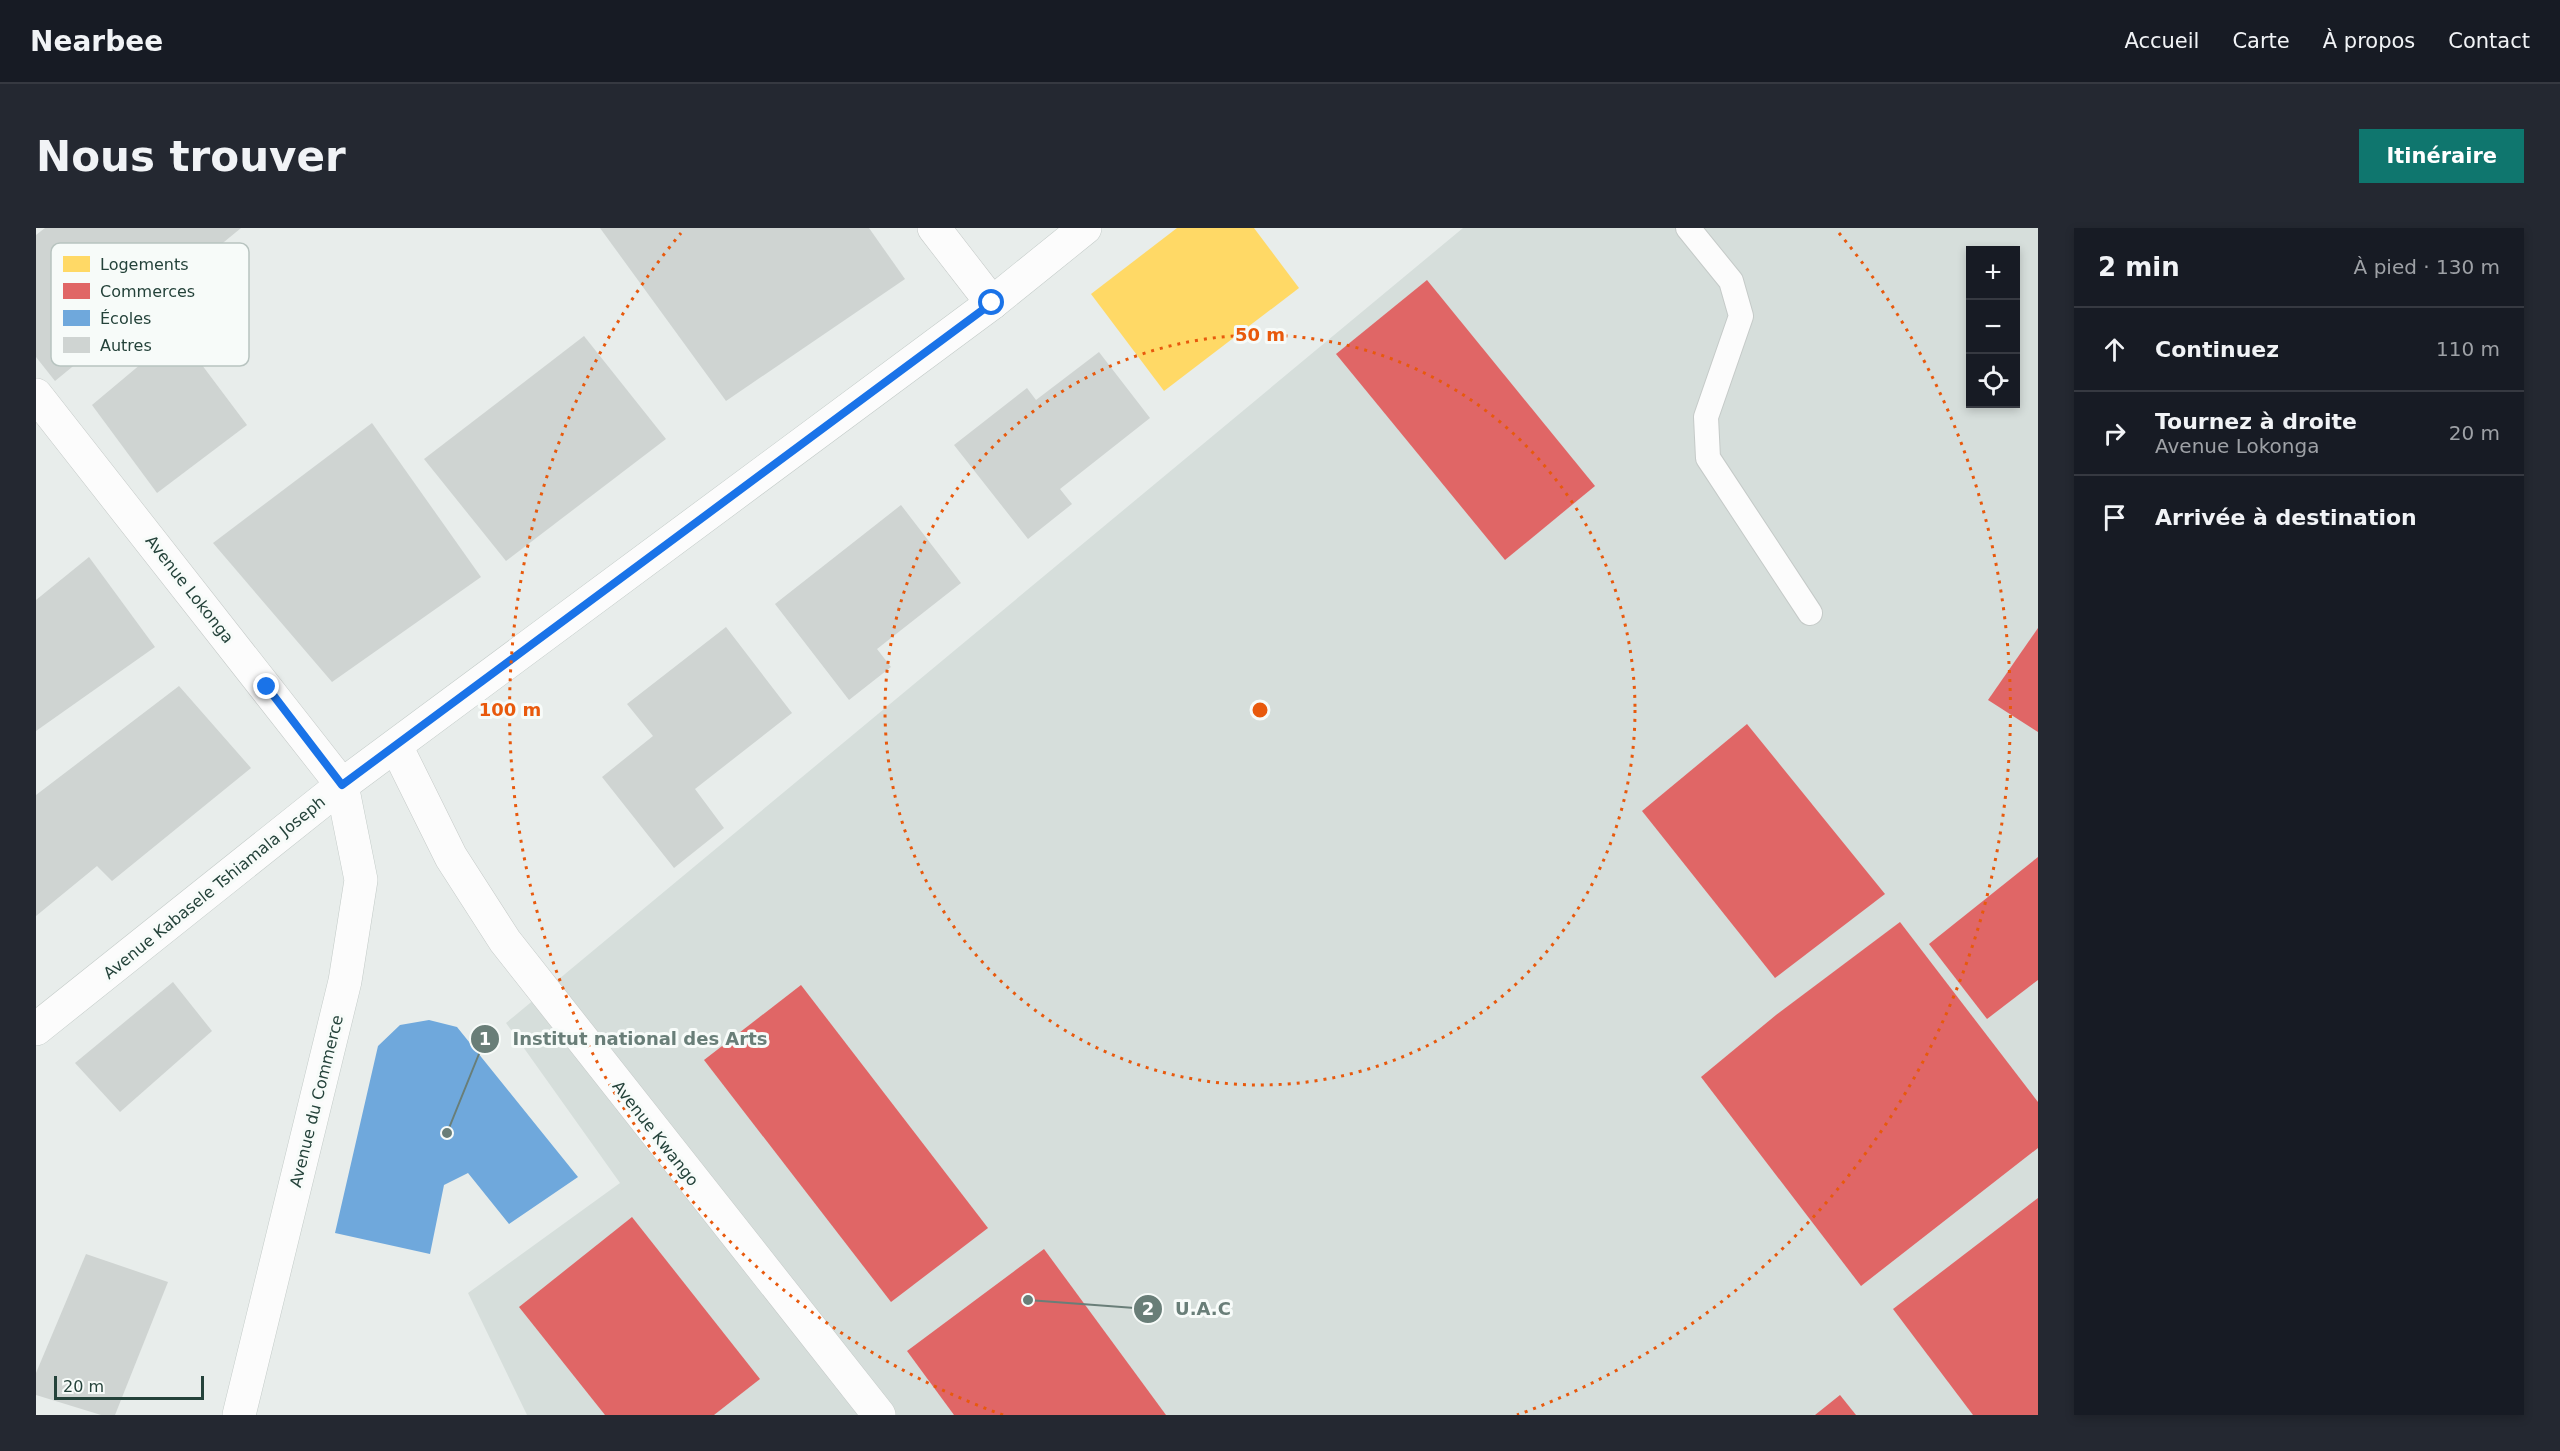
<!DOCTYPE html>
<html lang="fr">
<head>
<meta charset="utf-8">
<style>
  :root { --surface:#171b24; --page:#242831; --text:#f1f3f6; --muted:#9ea1a6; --line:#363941; --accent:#0f766e }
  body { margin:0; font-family:"DejaVu Sans",sans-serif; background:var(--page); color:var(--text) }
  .controls { position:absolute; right:18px; top:18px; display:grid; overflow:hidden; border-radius:0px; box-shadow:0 3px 9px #0003 }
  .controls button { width:54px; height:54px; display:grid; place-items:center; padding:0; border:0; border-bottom:2px solid var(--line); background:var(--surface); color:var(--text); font:30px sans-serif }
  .scale { position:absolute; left:18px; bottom:15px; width:150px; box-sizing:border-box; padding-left:6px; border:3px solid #24423a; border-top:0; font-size:16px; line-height:21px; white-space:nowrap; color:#24423a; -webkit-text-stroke:4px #f7fbf9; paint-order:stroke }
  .stop { position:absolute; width:18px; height:18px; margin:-14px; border:4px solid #1a73e8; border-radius:50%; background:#fff }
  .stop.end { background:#1a73e8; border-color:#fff; box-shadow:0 2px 6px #0008 }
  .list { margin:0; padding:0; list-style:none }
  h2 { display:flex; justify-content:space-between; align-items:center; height:78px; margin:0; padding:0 24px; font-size:26px }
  h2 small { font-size:20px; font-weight:400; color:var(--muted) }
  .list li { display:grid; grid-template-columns:39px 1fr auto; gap:18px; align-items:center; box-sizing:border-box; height:84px; padding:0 24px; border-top:2px solid var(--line) }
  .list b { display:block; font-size:22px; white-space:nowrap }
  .list p { margin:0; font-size:20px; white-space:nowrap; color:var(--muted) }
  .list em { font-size:20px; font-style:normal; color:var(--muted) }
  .icon { flex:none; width:33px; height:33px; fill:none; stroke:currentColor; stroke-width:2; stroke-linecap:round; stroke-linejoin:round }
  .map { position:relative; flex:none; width:2002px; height:1187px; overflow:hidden; border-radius:0px }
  header { display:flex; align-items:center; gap:36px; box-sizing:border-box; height:84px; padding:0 30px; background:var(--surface); border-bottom:2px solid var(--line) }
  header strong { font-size:28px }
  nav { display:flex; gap:33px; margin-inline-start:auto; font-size:21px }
  .intro { display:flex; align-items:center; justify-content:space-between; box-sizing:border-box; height:144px; padding:0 36px }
  h1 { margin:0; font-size:42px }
  .button { padding:15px 27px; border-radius:0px; background:var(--accent); color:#fff; font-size:21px; font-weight:700 }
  main { display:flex; gap:36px; padding:0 36px }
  aside { flex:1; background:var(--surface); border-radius:0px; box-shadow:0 3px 9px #0003 }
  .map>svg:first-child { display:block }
</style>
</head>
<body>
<header>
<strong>Nearbee</strong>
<nav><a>Accueil</a><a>Carte</a><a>À propos</a><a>Contact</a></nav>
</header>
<div class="intro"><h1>Nous trouver</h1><a class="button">Itinéraire</a></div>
<main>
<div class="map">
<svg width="2002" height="1187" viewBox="0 0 2002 1187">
  <rect width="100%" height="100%" fill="#e8edeb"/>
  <!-- built -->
  <path fill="#d6dedb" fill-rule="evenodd" d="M1427,0H2002V1187H491L432,1065L584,955L470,795ZM1934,22H1980V176H1934Z"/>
  <!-- homes -->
  <path fill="#ffd966" d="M1141,0H1218L1263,60L1128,163L1055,66Z"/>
  <!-- shops -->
  <g fill="#e06666">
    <path d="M1391,52L1559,258L1469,332L1300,126Z"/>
    <path d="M2002,400V504L1952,472Z"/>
    <path d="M1711,496L1849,666L1739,750L1606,583Z"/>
    <path d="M2002,629V752L1951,791L1893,716Z"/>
    <path d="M1864,694L2002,874V920L1825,1058L1665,849L1740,787Z"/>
    <path d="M765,757L952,1000L855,1074L668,832Z"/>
    <path d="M2002,970V1187H1937L1857,1081Z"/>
    <path d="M596,989L724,1151L678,1187H569L483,1079Z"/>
    <path d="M1008,1021L1130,1187H918L871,1123Z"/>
    <path d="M1804,1167L1820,1187H1779Z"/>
  </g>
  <!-- schools -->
  <path fill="#6fa8dc" d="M393,792L421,799L542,949L473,996L432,945L408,957L394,1026L299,1005L342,818L364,797Z"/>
  <!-- building -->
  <g fill="#cfd4d2">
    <path d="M9,0H205L19,153L0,129V7Z"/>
    <path d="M564,0H833L869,51L690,173Z"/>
    <path d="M142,105L211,197L121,265L56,177Z"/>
    <path d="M548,108L630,211L470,333L388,231Z"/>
    <path d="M1063,124L1114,190L1024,261L1036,276L992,311L918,217L991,160L1000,172Z"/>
    <path d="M336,195L445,349L296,454L177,315Z"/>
    <path d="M865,277L925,355L841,421L855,439L813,472L739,376Z"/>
    <path d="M53,329L119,419L0,503V372Z"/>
    <path d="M690,399L756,485L659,561L688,600L638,640L566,549L617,508L591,476Z"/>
    <path d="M143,458L215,540L76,653L61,638L0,688V567Z"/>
    <path d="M137,754L176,803L84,884L39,835Z"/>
    <path d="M50,1026L132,1054L79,1187H65L0,1167V1145Z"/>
  </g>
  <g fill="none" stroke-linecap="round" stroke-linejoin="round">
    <!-- lane casing -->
    <g stroke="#c5cac8" stroke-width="26">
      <path id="lane" d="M1652,0L1695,53L1705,88L1670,189L1672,230L1774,385"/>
    </g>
    <!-- street casing -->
    <g stroke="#c5cac8" stroke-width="34">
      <g id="street">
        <path d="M898,0L956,75"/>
        <path d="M0,167L306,557"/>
        <path d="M360,518L415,629L469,713L843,1187"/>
      </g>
    </g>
    <!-- secondary casing -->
    <g stroke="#c3cbc8" stroke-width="34">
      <g id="secondary">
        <path d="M0,801L306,557L956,75L1049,0"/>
        <path d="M203,1187L309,753L325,652L306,557"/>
      </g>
    </g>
    <!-- lane -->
    <use href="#lane" stroke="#fcfcfc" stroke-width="24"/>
    <!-- street -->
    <use href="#street" stroke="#fcfcfc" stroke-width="33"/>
    <!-- secondary -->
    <use href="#secondary" stroke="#fcfcfc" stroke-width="33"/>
  </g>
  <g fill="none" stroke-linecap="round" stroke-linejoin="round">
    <!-- route -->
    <path stroke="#1a73e8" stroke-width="8" d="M231,459L306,557L956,75"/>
  </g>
  <!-- distance rings -->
  <g fill="none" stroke="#e8590c" stroke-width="3" stroke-dasharray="3 6">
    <circle cx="1224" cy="482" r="375"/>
    <path d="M967 1187A750 750 0 0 1 645 5M1803 5A750 750 0 0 1 1481 1187"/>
  </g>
  <g text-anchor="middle" stroke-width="6" stroke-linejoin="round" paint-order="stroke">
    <!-- street labels -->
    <g font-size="16" fill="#24423a" stroke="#f7fbf9">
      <text transform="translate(154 361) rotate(52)" y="6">Avenue Lokonga</text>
      <text transform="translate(178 659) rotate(-39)" y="6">Avenue Kabasele Tshiamala Joseph</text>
      <text transform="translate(280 873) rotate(-76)" y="6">Avenue du Commerce</text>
      <text transform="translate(620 905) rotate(52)" y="6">Avenue Kwango</text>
    </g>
  </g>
  <!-- legend -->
  <rect x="15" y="15" width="198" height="123" rx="9" fill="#f7fbf9" stroke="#b8c4c0" stroke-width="1.5"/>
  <rect x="27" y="28" width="27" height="16" fill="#ffd966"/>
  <rect x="27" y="55" width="27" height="16" fill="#e06666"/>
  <rect x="27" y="82" width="27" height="16" fill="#6fa8dc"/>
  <rect x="27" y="109" width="27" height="16" fill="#cfd4d2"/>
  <g font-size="16" fill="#24423a">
    <text x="64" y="42">Logements</text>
    <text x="64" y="69">Commerces</text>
    <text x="64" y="96">Écoles</text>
    <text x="64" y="123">Autres</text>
  </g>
  <circle cx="1224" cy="482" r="9" fill="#e8590c" stroke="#f7fbf9" stroke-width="3"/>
  <g font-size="18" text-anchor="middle" font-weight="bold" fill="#e8590c" stroke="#f7fbf9" stroke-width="6" stroke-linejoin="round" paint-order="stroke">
    <text x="1224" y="113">50 m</text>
    <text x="474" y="488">100 m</text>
  </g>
  <!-- callouts -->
  <path fill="none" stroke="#697e78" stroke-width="2" d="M411 905L449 811M992 1072L1112 1081"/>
  <g fill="#697e78" stroke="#f7fbf9" stroke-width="2">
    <circle cx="411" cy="905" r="6"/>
    <circle cx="992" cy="1072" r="6"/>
    <circle cx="449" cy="811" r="15"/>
    <circle cx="1112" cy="1081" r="15"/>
  </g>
  <g font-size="18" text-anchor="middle" font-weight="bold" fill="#fff">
    <text x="449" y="817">1</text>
    <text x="1112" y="1087">2</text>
  </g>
  <g font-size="18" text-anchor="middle" font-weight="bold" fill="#697e78" stroke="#f7fbf9" stroke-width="6" stroke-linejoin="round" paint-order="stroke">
    <text x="604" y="817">Institut national des Arts</text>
    <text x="1167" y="1087">U.A.C</text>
  </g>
</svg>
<div class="controls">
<button>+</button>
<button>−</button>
<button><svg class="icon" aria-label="locate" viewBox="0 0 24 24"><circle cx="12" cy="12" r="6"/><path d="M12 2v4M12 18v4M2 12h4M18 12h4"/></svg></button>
</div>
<div class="scale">20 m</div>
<div class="stop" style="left:956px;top:75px"></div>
<div class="stop end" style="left:231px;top:459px"></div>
</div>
<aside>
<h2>2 min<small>À pied · 130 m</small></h2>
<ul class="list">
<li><svg class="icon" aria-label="ahead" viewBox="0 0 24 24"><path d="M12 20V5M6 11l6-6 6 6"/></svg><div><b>Continuez</b></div><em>110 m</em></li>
<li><svg class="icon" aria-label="right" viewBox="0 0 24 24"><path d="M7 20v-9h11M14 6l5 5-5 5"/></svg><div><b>Tournez à droite</b><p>Avenue Lokonga</p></div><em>20 m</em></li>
<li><svg class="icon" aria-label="arrive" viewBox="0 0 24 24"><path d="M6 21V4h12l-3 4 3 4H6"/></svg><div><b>Arrivée à destination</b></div></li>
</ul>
</aside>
</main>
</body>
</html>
